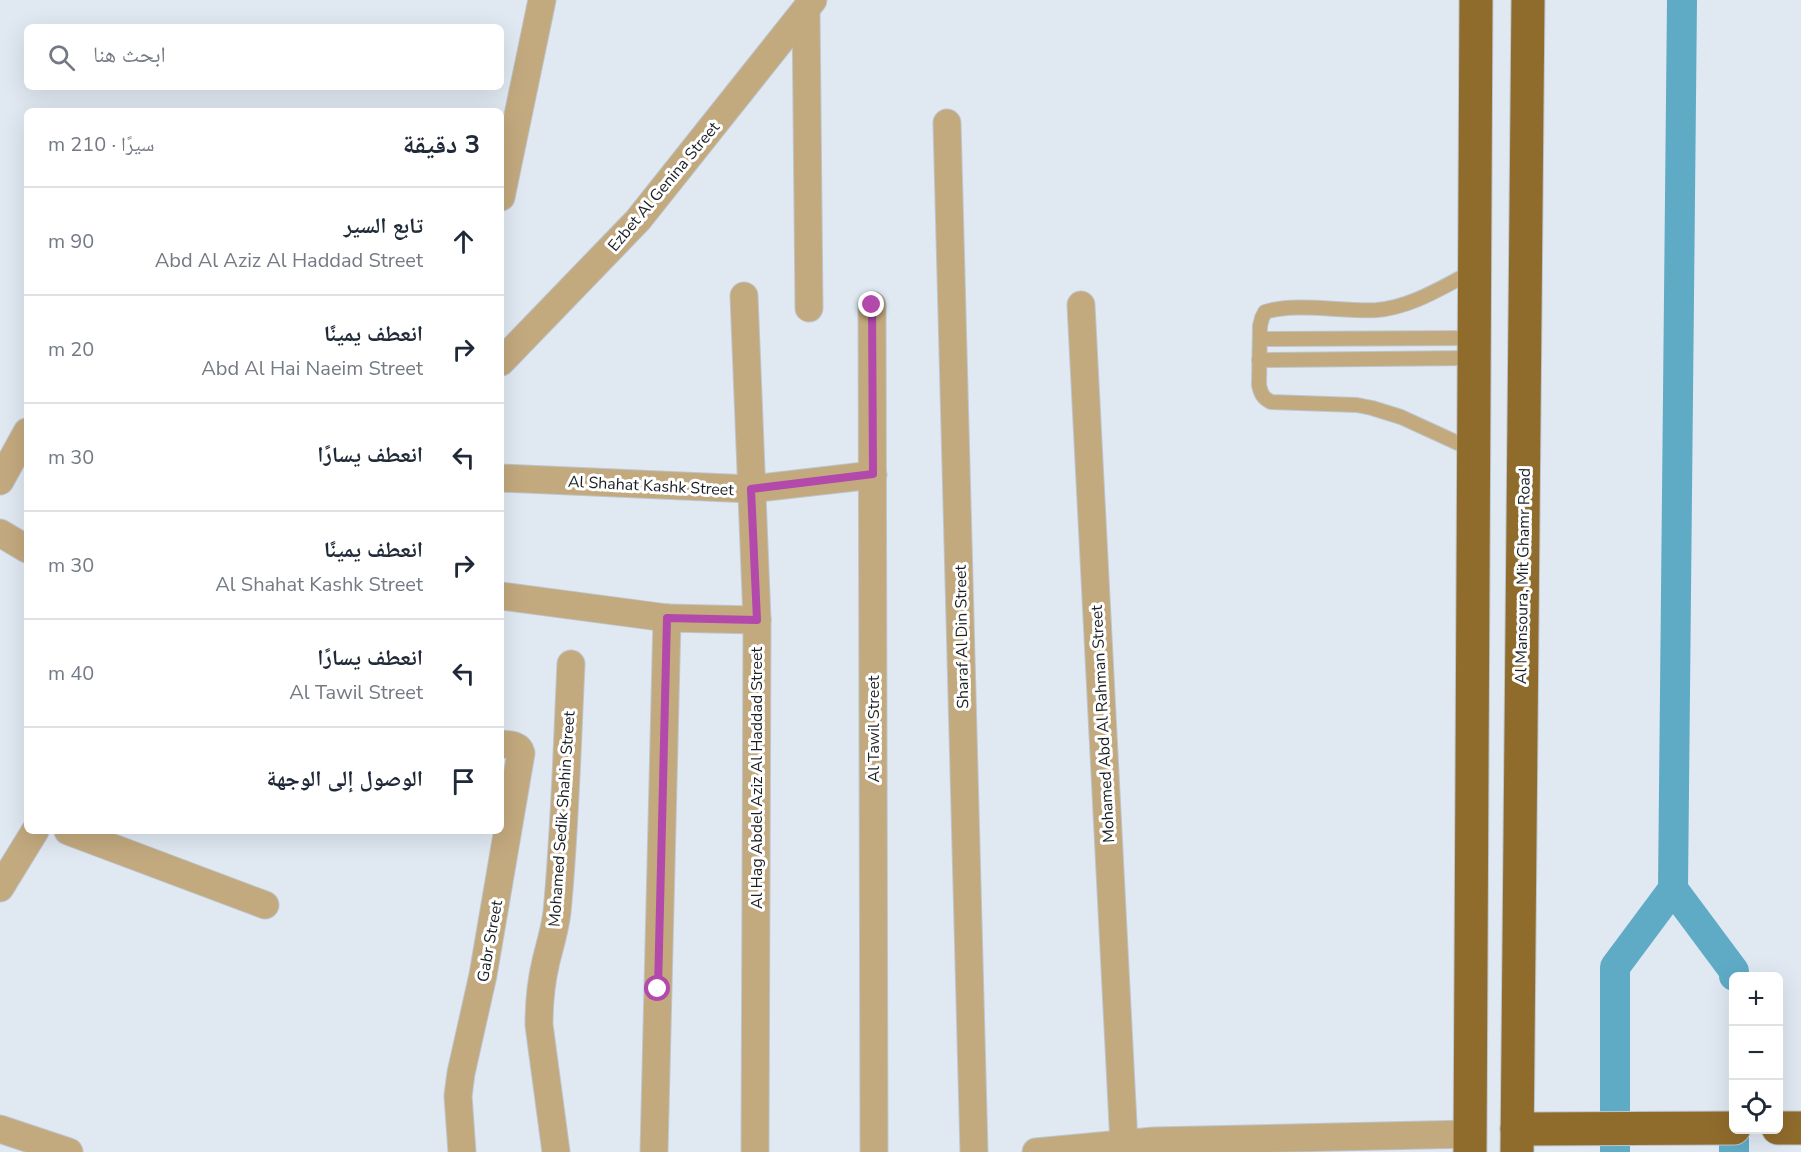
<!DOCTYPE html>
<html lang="ar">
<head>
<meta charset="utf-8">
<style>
  :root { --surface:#fff; --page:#f6f6f7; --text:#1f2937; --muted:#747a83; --line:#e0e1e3 }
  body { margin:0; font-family:"Nunito Sans","Noto Naskh Arabic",sans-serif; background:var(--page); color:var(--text); direction:rtl }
  .controls { position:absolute; right:18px; bottom:18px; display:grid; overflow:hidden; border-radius:9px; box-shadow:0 6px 24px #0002 }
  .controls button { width:54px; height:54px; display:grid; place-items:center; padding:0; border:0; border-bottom:2px solid var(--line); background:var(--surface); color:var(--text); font:30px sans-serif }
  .stop { position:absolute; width:18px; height:18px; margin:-14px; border:4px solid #b349ab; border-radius:50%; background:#fff }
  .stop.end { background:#b349ab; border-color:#fff; box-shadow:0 2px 6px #0008 }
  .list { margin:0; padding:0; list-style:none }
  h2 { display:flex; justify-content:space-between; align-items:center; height:78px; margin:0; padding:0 24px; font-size:26px }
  h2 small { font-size:20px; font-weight:400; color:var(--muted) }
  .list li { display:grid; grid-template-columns:39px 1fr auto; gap:18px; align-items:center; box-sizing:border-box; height:108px; padding:0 24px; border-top:2px solid var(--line) }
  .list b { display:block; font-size:22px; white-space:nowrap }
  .list p { margin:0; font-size:20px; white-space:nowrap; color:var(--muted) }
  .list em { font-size:20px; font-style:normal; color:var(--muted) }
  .icon { flex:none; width:33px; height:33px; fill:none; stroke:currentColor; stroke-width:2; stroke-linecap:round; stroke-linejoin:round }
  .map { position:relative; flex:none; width:1801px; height:1152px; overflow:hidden; direction:ltr }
  .search { position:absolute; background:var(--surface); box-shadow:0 6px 24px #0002; left:24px; top:24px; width:480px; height:66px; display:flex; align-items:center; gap:15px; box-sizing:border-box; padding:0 21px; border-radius:9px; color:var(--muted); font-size:22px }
  .panel { position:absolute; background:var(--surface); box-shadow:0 6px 24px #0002; left:24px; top:108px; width:480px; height:726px; border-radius:9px; direction:rtl }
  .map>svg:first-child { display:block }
</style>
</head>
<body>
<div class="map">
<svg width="1801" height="1152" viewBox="0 0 1801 1152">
  <rect width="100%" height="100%" fill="#e0e9f2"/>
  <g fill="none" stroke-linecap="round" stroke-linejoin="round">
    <!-- canal -->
    <g stroke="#5fabc6" stroke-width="30">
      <path d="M1673,889L1734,971V976"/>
      <path d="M1734,1130V1152"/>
      <path d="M1615,1152V967L1673,889L1682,0"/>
    </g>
    <!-- service casing -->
    <g stroke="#bdc5cd" stroke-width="16">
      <g id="service">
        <path d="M1472,272C1442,287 1412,307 1377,310C1344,312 1295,302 1265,312L1262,318L1260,326L1259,385C1261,394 1263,398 1271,402L1357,405L1372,408L1401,417L1473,450"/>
        <path d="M1260,339L1474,338"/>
        <path d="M1259,360L1473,358"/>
      </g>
    </g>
    <!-- minor casing -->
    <g stroke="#bdc5cd" stroke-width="29">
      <g id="minor">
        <path d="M806,11L809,308"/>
        <path d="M947,123L974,1152"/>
        <path d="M501,197L542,0"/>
        <path d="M744,296L757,620L755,1152"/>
        <path d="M872,305L874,1152"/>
        <path d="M1081,305L1124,1144"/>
        <path d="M501,362L638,220L813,0"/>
        <path d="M501,478L751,489L873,475"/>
        <path d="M0,481L27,432"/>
        <path d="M0,533L27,549"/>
        <path d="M501,596L667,618L757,620"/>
        <path d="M68,831L265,905"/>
        <path d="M0,888L35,831"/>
        <path d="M0,1129L69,1152"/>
        <path d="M462,1152L458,1096L461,1073L483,975L521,753C519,744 509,745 501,744"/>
        <path d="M556,1152L539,1025C539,1004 541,982 546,961C550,945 555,929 557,912C565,830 567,747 571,664"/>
        <path d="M654,1152L667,618"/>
        <path d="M1036,1152L1154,1141L1470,1134"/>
      </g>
    </g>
    <!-- trunk casing -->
    <g stroke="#bdc5cd" stroke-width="35">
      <g id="trunk">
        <path d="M1778,1128H1801"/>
        <path d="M1517,1129L1734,1128"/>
        <path d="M1470,1152L1476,0"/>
        <path d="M1517,1152L1528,0"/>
      </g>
    </g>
    <!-- service -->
    <use href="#service" stroke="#c3a97e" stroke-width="14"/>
    <!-- minor -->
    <use href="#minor" stroke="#c3a97e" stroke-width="27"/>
    <!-- trunk -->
    <use href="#trunk" stroke="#906c2c" stroke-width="33"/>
  </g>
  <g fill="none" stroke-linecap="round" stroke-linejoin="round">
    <!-- route -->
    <path stroke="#b349ab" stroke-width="8" d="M658,989L667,618L757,620L751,489L873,474L872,305"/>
  </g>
  <g text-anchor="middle" stroke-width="6" stroke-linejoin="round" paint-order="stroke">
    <!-- street labels -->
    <g font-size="16" fill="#1b1f22" stroke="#fff">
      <text transform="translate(663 186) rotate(-50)" y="6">Ezbet Al Genina Street</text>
      <text transform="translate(651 485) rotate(3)" y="6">Al Shahat Kashk Street</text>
      <text transform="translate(1522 576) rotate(-89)" y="6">Al Mansoura, Mit Ghamr Road</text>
      <text transform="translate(961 637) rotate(-91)" y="6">Sharaf Al Din Street</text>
      <text transform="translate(1102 724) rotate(-93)" y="6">Mohamed Abd Al Rahman Street</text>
      <text transform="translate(873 729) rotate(-90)" y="6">Al Tawil Street</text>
      <text transform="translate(756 778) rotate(-90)" y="6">Al Hag Abdel Aziz Al Haddad Street</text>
      <text transform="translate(561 819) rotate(-86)" y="6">Mohamed Sedik Shahin Street</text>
      <text transform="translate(489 941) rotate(-80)" y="6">Gabr Street</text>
    </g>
  </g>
</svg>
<div class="controls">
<button>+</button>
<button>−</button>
<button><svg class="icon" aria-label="locate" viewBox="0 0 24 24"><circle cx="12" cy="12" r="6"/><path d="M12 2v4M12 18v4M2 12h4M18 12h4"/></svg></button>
</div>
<div class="stop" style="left:658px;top:989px"></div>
<div class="stop end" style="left:872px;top:305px"></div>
<div class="search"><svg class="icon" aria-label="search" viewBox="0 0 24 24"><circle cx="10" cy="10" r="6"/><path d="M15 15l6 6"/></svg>ابحث هنا</div>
<section class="panel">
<h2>3 دقيقة<small>سيرًا · 210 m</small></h2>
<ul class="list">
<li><svg class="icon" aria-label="ahead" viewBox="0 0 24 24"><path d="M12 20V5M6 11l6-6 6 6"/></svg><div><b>تابع السير</b><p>Abd Al Aziz Al Haddad Street</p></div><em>90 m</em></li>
<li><svg class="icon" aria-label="right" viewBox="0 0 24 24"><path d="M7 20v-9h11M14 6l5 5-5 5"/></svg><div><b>انعطف يمينًا</b><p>Abd Al Hai Naeim Street</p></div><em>20 m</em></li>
<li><svg class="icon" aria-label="left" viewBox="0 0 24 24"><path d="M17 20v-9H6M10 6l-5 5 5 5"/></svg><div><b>انعطف يسارًا</b></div><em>30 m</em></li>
<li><svg class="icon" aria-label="right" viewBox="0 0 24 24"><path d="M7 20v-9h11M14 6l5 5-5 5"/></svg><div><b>انعطف يمينًا</b><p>Al Shahat Kashk Street</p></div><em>30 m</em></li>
<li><svg class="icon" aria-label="left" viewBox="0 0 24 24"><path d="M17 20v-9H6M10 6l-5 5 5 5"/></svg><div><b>انعطف يسارًا</b><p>Al Tawil Street</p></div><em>40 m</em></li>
<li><svg class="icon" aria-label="arrive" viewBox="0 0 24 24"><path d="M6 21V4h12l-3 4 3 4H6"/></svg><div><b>الوصول إلى الوجهة</b></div></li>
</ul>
</section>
</div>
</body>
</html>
